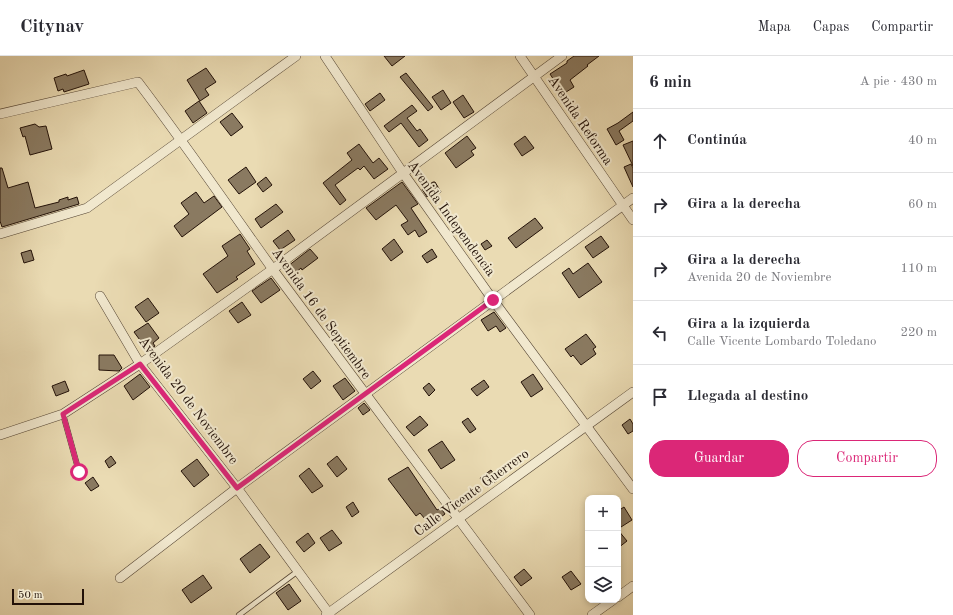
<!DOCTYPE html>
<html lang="es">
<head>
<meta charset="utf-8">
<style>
  :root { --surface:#fff; --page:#f7f7f7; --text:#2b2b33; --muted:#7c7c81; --line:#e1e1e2; --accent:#db2777 }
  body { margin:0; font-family:"Old Standard TT",serif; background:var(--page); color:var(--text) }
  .controls { position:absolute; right:12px; bottom:12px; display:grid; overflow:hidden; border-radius:8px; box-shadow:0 2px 6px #0003 }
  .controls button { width:36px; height:36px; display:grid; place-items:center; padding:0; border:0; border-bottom:1px solid var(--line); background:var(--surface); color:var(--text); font:20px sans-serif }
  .scale { position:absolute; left:12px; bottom:10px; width:72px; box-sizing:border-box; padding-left:4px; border:2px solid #221108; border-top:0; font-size:11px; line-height:14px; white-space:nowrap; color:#221108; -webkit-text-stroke:3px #f1e8ce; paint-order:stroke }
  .stop { position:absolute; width:12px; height:12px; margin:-9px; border:3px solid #db2777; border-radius:50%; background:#fff }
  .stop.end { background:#db2777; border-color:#fff; box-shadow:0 1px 4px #0008 }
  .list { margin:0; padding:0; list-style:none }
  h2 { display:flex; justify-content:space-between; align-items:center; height:52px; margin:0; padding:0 16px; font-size:17px }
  h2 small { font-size:13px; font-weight:400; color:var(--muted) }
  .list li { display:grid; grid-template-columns:26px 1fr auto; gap:12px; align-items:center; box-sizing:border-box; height:64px; padding:0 16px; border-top:1px solid var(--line) }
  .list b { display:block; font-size:15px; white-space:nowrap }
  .list p { margin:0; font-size:13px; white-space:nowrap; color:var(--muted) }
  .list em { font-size:13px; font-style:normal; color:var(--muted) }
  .actions { display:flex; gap:8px; padding:12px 16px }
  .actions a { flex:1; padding:9px 0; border:1px solid var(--accent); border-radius:16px; text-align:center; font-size:14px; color:var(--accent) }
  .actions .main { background:var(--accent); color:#fff }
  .icon { flex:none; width:22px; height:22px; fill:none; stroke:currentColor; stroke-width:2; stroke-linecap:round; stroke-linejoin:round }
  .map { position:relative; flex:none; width:633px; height:559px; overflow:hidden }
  header { display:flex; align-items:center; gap:24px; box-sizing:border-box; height:56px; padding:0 20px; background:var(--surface); border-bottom:1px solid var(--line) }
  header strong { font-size:19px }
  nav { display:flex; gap:22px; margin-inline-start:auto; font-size:14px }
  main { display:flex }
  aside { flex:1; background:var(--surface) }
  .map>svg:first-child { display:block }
</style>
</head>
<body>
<header>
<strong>Citynav</strong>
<nav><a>Mapa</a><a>Capas</a><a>Compartir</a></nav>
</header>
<main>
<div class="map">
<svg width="633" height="559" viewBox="0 0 633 559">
  <rect width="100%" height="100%" fill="#eadbb3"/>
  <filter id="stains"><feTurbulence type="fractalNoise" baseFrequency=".005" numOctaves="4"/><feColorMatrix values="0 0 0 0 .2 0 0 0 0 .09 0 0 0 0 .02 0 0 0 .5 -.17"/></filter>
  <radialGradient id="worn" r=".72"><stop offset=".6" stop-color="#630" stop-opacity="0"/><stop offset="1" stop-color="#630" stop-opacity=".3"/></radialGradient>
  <!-- building -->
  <g fill="#8a7a61" stroke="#221108">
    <path d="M384,0H405L392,10Z"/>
    <path d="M574,0H599L587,9L588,10L570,24L574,31L563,38L550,18L567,7V5Z"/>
    <path d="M206,12L216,26L205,33L209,39L200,45L187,24Z"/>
    <path d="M84,14L89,28L64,36L63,33L58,35L54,22L66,18L67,20Z"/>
    <path d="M406,17L433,51L428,55L400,21Z"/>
    <path d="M443,34L451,47L441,54L432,41Z"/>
    <path d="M380,37L385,44L370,55L365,48Z"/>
    <path d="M463,39L474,56L464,62L453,46Z"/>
    <path d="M199,45L207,57L193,67L185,55Z"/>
    <path d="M412,49L417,55L407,62L417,75L420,73L428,84L419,91L401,67L389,76L384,70Z"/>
    <path d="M633,56V65L619,75L624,84L616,89L607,73L618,67Z"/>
    <path d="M232,57L243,71L231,80L220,66Z"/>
    <path d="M35,68L39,71L46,70L52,93L30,99L25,80L23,81L20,72Z"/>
    <path d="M467,80L476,92L471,95L474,99L456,112L445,97Z"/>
    <path d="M525,80L534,92L522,100L514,88Z"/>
    <path d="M633,85V110L623,89Z"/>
    <path d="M359,88L373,107L379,102L388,113L374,123L364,110L360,114L358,112L335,129L346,144L340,149L323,127L352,104L347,97Z"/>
    <path d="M631,108L633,112V131L624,111Z"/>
    <path d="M246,111L256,126L239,138L228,124Z"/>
    <path d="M0,112H2L8,132L28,126L35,152L59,146V144L68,141V144L77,141L79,148L2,171L0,165Z"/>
    <path d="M266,121L272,129L263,136L257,128Z"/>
    <path d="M402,126L418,148L411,152L427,176L419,181L415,174L408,179L401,169L408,165L396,149L376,164L366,152Z"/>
    <path d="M433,126H435L441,136L432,141L430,138L427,141L422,133Z"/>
    <path d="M196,136L204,147L214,140L222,151L182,181L174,170L189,158L181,147Z"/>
    <path d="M276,148L283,156L261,172L255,163Z"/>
    <path d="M535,162L543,172L516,192L508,182Z"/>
    <path d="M288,174L295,184L280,194L273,185Z"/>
    <path d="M240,178L250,193L247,195L255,208L236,221L238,223L217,237L203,218L228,200L222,190Z"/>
    <path d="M601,180L609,191L593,202L585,191Z"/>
    <path d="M394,183L403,196L391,205L382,193Z"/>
    <path d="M487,184L492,190L485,194L481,188Z"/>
    <path d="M310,193L318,202L302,214L301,212L294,218L288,210Z"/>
    <path d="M432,193L437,201L427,207L422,200Z"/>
    <path d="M31,194L34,204L24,207L21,197Z"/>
    <path d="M588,207L602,226L579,242L562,217L569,212L573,218Z"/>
    <path d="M271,222L280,234L261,247L252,235Z"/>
    <path d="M148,242L159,257L146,266L135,251Z"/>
    <path d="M242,246L251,259L238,267L229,255Z"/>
    <path d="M494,256L506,272L500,276L496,270L488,275L481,264Z"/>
    <path d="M148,267L159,282L153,287L155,290L148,295L134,276Z"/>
    <path d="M586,278L596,291L593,293L596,298L581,309L573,299L571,301L565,293Z"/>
    <path d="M99,299H114L122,312L119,315L99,314Z"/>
    <path d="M313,315L321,325L311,333L303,323Z"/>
    <path d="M140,318L150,331L133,344L124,330Z"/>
    <path d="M533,318L543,333L531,341L521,326Z"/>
    <path d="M345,322L355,335L343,344L333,330Z"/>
    <path d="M484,324L489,331L477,340L471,333Z"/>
    <path d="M65,325L69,335L56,340L52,330Z"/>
    <path d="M429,327L435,334L429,340L423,332Z"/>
    <path d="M364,347L370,354L363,359L358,352Z"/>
    <path d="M420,360L428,369L414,380L406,371Z"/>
    <path d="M468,362L476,373L470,377L462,366Z"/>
    <path d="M630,363L633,368V375L628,378L622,369Z"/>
    <path d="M442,385L455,404L441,413L428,394Z"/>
    <path d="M111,400L116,407L109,412L105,405Z"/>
    <path d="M337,400L347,413L337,421L327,408Z"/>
    <path d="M197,403L209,419L194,431L181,415Z"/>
    <path d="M408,411L437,454L441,452L445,458L430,469L420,457L416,460L388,423Z"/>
    <path d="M309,412L323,430L312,437L299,420Z"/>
    <path d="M491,414L498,424L487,431L480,422Z"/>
    <path d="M93,421L99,430L91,435L85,427Z"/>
    <path d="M353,446L359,456L352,461L346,451Z"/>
    <path d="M624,451L632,464L621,471L618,467V455Z"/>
    <path d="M332,474L342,487L329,495L320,482Z"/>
    <path d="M618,474L627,485L618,492Z"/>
    <path d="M308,477L315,487L304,496L296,486Z"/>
    <path d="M260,488L270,501L250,517L240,503Z"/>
    <path d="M524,513L532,522L521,530L514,521Z"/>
    <path d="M571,515L581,528L571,534L562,521Z"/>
    <path d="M203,519L212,532L191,547L182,534Z"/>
    <path d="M289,528L301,545L288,554L276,537Z"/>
  </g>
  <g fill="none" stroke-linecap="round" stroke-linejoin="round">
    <!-- lane casing -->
    <g stroke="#544433" stroke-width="6">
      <g id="lane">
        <path d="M63,358L79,416"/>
        <path d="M239,559L298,515"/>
      </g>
    </g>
    <!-- street casing -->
    <g stroke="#544433" stroke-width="10">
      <g id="street">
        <path d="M325,0L403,117L493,244L633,433"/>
        <path d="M520,0L633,164"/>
        <path d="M0,58L138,26C185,88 229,152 274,215C359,330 444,445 530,559"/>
        <path d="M0,178L87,152L296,0"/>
        <path d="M100,240L140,308L237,432L330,559"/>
        <path d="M0,379L63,358L140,308L273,213L562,0"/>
        <path d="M120,522L237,432L633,142"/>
        <path d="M618,541L633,530"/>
        <path d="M326,559L633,336"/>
        <path d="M592,559L613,544"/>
      </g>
    </g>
    <!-- lane -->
    <use href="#lane" stroke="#f1e8ce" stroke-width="4.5"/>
    <!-- street -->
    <use href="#street" stroke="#f1e8ce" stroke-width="9"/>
  </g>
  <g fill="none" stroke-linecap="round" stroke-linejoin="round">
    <!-- route -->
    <path stroke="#db2777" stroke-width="5" d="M79,416L63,358L140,308L237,432L493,244"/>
  </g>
  <g text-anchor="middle" stroke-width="4" stroke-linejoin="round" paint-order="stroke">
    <!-- street labels -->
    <g font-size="14" fill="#221108" stroke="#f1e8ce">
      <text transform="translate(581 64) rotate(56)" y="5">Avenida Reforma</text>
      <text transform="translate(452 162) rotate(54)" y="5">Avenida Independencia</text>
      <text transform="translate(322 257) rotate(54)" y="5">Avenida 16 de Septiembre</text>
      <text transform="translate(189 344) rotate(53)" y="5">Avenida 20 de Noviembre</text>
      <text transform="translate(471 436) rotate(-36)" y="5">Calle Vicente Guerrero</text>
    </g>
  </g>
  <rect width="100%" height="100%" filter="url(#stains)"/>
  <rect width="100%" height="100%" fill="url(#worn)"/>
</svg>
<div class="controls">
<button>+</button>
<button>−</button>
<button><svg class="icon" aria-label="layers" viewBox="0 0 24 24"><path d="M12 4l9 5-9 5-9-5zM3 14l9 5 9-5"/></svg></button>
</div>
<div class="scale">50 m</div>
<div class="stop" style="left:79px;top:416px"></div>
<div class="stop end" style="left:493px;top:244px"></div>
</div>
<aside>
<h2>6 min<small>A pie · 430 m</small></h2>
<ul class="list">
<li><svg class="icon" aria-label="ahead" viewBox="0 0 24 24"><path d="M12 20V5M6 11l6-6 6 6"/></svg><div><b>Continúa</b></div><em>40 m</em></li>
<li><svg class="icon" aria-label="right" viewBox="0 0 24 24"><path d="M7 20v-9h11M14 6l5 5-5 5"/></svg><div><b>Gira a la derecha</b></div><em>60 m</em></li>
<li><svg class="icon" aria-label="right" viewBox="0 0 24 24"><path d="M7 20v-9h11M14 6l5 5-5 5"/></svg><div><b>Gira a la derecha</b><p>Avenida 20 de Noviembre</p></div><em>110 m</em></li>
<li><svg class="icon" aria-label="left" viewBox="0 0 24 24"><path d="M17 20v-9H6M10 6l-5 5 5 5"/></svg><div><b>Gira a la izquierda</b><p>Calle Vicente Lombardo Toledano</p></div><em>220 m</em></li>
<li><svg class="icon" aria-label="arrive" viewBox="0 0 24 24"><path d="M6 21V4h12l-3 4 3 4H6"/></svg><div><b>Llegada al destino</b></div></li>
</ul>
<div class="actions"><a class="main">Guardar</a><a>Compartir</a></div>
</aside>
</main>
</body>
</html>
